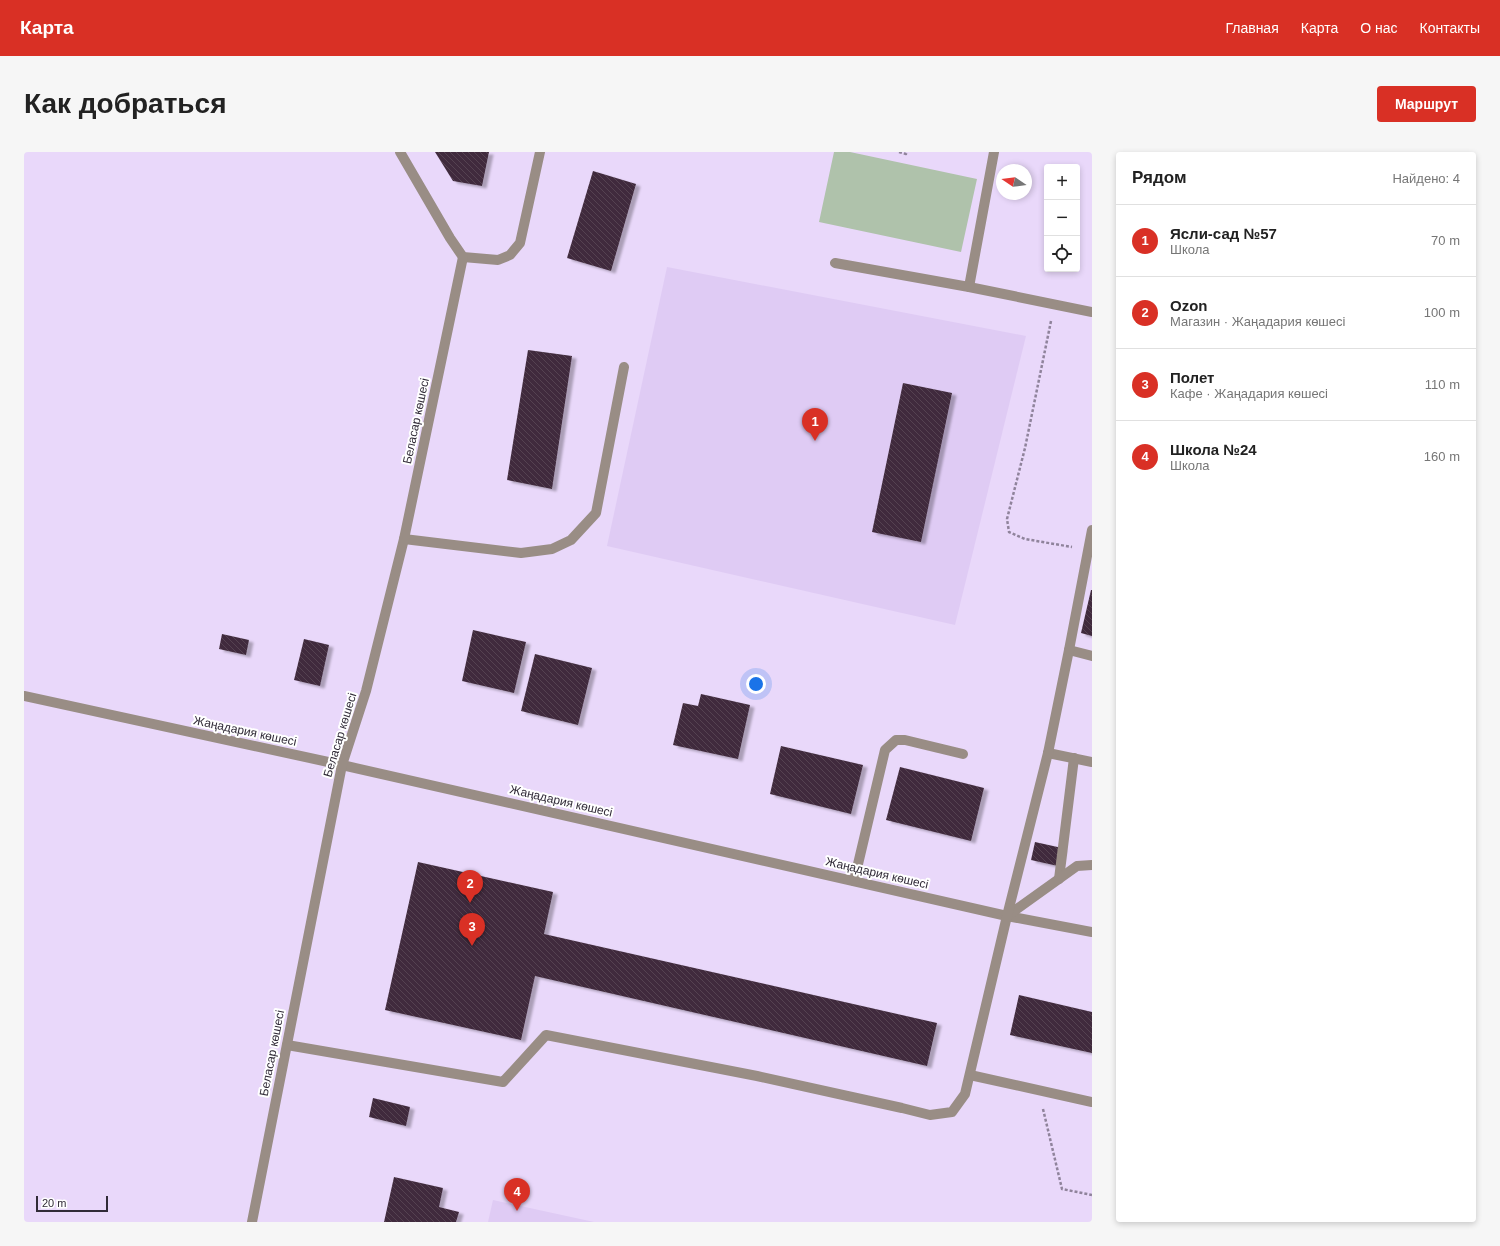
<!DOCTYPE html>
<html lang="ru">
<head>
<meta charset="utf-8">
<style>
  :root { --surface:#fff; --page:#f6f6f6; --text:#222; --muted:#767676; --line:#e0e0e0; --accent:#d93025 }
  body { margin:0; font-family:Arial,sans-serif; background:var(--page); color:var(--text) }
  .controls { position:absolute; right:12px; top:12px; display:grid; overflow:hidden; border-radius:4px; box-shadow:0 2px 6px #0003 }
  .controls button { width:36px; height:36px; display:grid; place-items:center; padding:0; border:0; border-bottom:1px solid var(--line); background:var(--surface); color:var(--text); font:20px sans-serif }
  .compass { position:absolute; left:972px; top:12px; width:36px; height:36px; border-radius:50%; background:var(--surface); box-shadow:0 2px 6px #0003; rotate:283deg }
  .scale { position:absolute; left:12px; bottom:10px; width:72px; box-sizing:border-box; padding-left:4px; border:2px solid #312b38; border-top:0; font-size:11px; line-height:14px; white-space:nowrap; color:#312b38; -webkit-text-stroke:3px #fff; paint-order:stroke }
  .you { position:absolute; left:732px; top:532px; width:14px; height:14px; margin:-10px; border:3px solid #fff; border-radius:50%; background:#1a73e8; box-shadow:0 0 0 6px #1a73e833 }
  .badge { display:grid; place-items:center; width:26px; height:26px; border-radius:50%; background:var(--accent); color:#fff; font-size:13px; font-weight:700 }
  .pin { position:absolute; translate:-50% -33px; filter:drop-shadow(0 1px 2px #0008) }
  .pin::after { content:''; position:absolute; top:21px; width:14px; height:12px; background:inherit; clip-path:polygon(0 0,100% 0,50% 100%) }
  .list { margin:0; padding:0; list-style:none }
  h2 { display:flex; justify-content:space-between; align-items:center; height:52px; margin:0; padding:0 16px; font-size:17px }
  h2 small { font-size:13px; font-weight:400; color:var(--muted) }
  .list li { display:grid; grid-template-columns:26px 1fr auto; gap:12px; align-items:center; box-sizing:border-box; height:72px; padding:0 16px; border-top:1px solid var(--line) }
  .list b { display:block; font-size:15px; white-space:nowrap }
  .list p { margin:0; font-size:13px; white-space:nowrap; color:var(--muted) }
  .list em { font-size:13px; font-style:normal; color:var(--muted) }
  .icon { flex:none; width:22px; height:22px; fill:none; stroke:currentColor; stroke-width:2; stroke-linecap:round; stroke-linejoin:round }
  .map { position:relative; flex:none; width:1068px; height:1070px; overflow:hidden; border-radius:4px }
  header { display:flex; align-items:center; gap:24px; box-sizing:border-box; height:56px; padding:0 20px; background:var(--accent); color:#fff }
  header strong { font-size:19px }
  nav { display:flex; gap:22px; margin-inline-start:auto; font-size:14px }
  .intro { display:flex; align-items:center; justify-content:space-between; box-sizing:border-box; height:96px; padding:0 24px }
  h1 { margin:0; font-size:28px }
  .button { padding:10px 18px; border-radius:4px; background:var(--accent); color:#fff; font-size:14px; font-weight:700 }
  main { display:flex; gap:24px; padding:0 24px }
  aside { flex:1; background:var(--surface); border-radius:4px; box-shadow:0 2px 6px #0003 }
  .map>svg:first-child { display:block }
</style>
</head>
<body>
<header>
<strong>Карта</strong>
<nav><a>Главная</a><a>Карта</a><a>О нас</a><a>Контакты</a></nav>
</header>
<div class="intro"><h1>Как добраться</h1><a class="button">Маршрут</a></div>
<main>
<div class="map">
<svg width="1068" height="1070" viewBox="0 0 1068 1070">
  <defs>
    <pattern id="building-back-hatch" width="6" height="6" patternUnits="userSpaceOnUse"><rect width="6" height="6" fill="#412c3d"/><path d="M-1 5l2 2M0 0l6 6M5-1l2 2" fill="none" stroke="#544251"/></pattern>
    <filter id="shadow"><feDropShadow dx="4.5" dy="2.5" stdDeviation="1" flood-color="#0004"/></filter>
  </defs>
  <rect width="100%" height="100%" fill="#e9d8fa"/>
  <!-- built -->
  <g fill="#dfcbf4">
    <path d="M643,115L1002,184L931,473L583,394Z"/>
    <path d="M469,1048L570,1070H464Z"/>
  </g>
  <!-- pitch -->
  <path fill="#afc2ab" d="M810,0H826L953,27L937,100L795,70Z"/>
  <!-- building -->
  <g fill="url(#building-back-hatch)" filter="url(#shadow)">
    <path d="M411,0H465L458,34L429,29Z"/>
    <path d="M569,19L612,32L587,119L543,106Z"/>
    <path d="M504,198L548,204L528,337L483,328Z"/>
    <path d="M879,231L928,241L897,390L848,380Z"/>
    <path d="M1067,438H1068V484L1057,481Z"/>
    <path d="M449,478L502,490L490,541L438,529Z"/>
    <path d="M198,482L225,488L222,503L195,497Z"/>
    <path d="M280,487L305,493L296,534L270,528Z"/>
    <path d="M511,502L568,516L554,573L497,559Z"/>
    <path d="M677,542L726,553L714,607L649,593L659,551L674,554Z"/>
    <path d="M757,594L839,613L827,662L746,642Z"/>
    <path d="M876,615L960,636L947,689L862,668Z"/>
    <path d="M1011,690L1038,696L1034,714L1007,708Z"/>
    <path d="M394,710L529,740L520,782L913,871L903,914L511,824L497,888L361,858Z"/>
    <path d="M995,843L1068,860V901L986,883Z"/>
    <path d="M349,946L386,955L382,974L345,965Z"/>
    <path d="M370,1025L419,1036L415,1055L435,1060L432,1070H360Z"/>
  </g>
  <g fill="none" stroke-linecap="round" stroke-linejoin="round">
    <!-- path -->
    <g stroke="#8f839b" stroke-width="2.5" stroke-dasharray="3 2" stroke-linecap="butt">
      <path d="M875,0L882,2V0"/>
      <path d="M1027,169L1001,296L983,367L985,380L1001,387L1048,395"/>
      <path d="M1019,957L1038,1037L1068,1043"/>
    </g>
    <!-- minor -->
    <g stroke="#998d85" stroke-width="10">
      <path d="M376,0L426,86L439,105L474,108L486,103L496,91L516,0"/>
      <path d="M811,111L945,135L1068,160"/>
      <path d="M945,135L970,0"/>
      <path d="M380,387L497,401L528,397L547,388L572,361L600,215"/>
      <path d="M1045,498L1068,504"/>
      <path d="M0,544L318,613L983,764L1068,780"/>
      <path d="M1024,601L1068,610"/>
      <path d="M1035,727L1050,606"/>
      <path d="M830,729L861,598L872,588H881L939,602"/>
      <path d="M983,764L1053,714L1068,713"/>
      <path d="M263,893L479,930L522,883L733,924L878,956L906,963L928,960L941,942L983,764L1024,601L1045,498L1068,378"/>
      <path d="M946,923L1068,950"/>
      <path d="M228,1070L318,613L342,539L380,387L439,105"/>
    </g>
  </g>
  <g text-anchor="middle" stroke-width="4" stroke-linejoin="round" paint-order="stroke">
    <!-- street labels -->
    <g font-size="12" fill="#312b38" stroke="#fff">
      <text transform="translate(392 269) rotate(-78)" y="4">Беласар көшесі</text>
      <text transform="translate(221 579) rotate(12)" y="4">Жаңадария көшесі</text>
      <text transform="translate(316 583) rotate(-73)" y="4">Беласар көшесі</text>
      <text transform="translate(537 649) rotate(13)" y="4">Жаңадария көшесі</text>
      <text transform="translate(853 721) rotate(13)" y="4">Жаңадария көшесі</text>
      <text transform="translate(248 901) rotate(-79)" y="4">Беласар көшесі</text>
    </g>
  </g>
</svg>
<div class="controls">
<button>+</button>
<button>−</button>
<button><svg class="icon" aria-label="locate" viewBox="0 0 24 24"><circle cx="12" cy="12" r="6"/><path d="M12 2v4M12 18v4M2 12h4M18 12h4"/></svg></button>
</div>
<svg class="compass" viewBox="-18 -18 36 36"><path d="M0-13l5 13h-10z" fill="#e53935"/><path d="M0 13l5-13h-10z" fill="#767676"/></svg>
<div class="scale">20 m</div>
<div class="you"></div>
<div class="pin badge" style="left:791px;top:289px">1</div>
<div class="pin badge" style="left:446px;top:751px">2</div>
<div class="pin badge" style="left:448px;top:794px">3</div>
<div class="pin badge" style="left:493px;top:1059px">4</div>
</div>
<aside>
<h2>Рядом<small>Найдено: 4</small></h2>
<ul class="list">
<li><span class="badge">1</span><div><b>Ясли-сад №57</b><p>Школа</p></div><em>70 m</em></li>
<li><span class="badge">2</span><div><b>Ozon</b><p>Магазин · Жаңадария көшесі</p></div><em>100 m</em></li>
<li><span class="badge">3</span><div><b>Полет</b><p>Кафе · Жаңадария көшесі</p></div><em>110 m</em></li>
<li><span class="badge">4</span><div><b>Школа №24</b><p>Школа</p></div><em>160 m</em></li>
</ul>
</aside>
</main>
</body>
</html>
